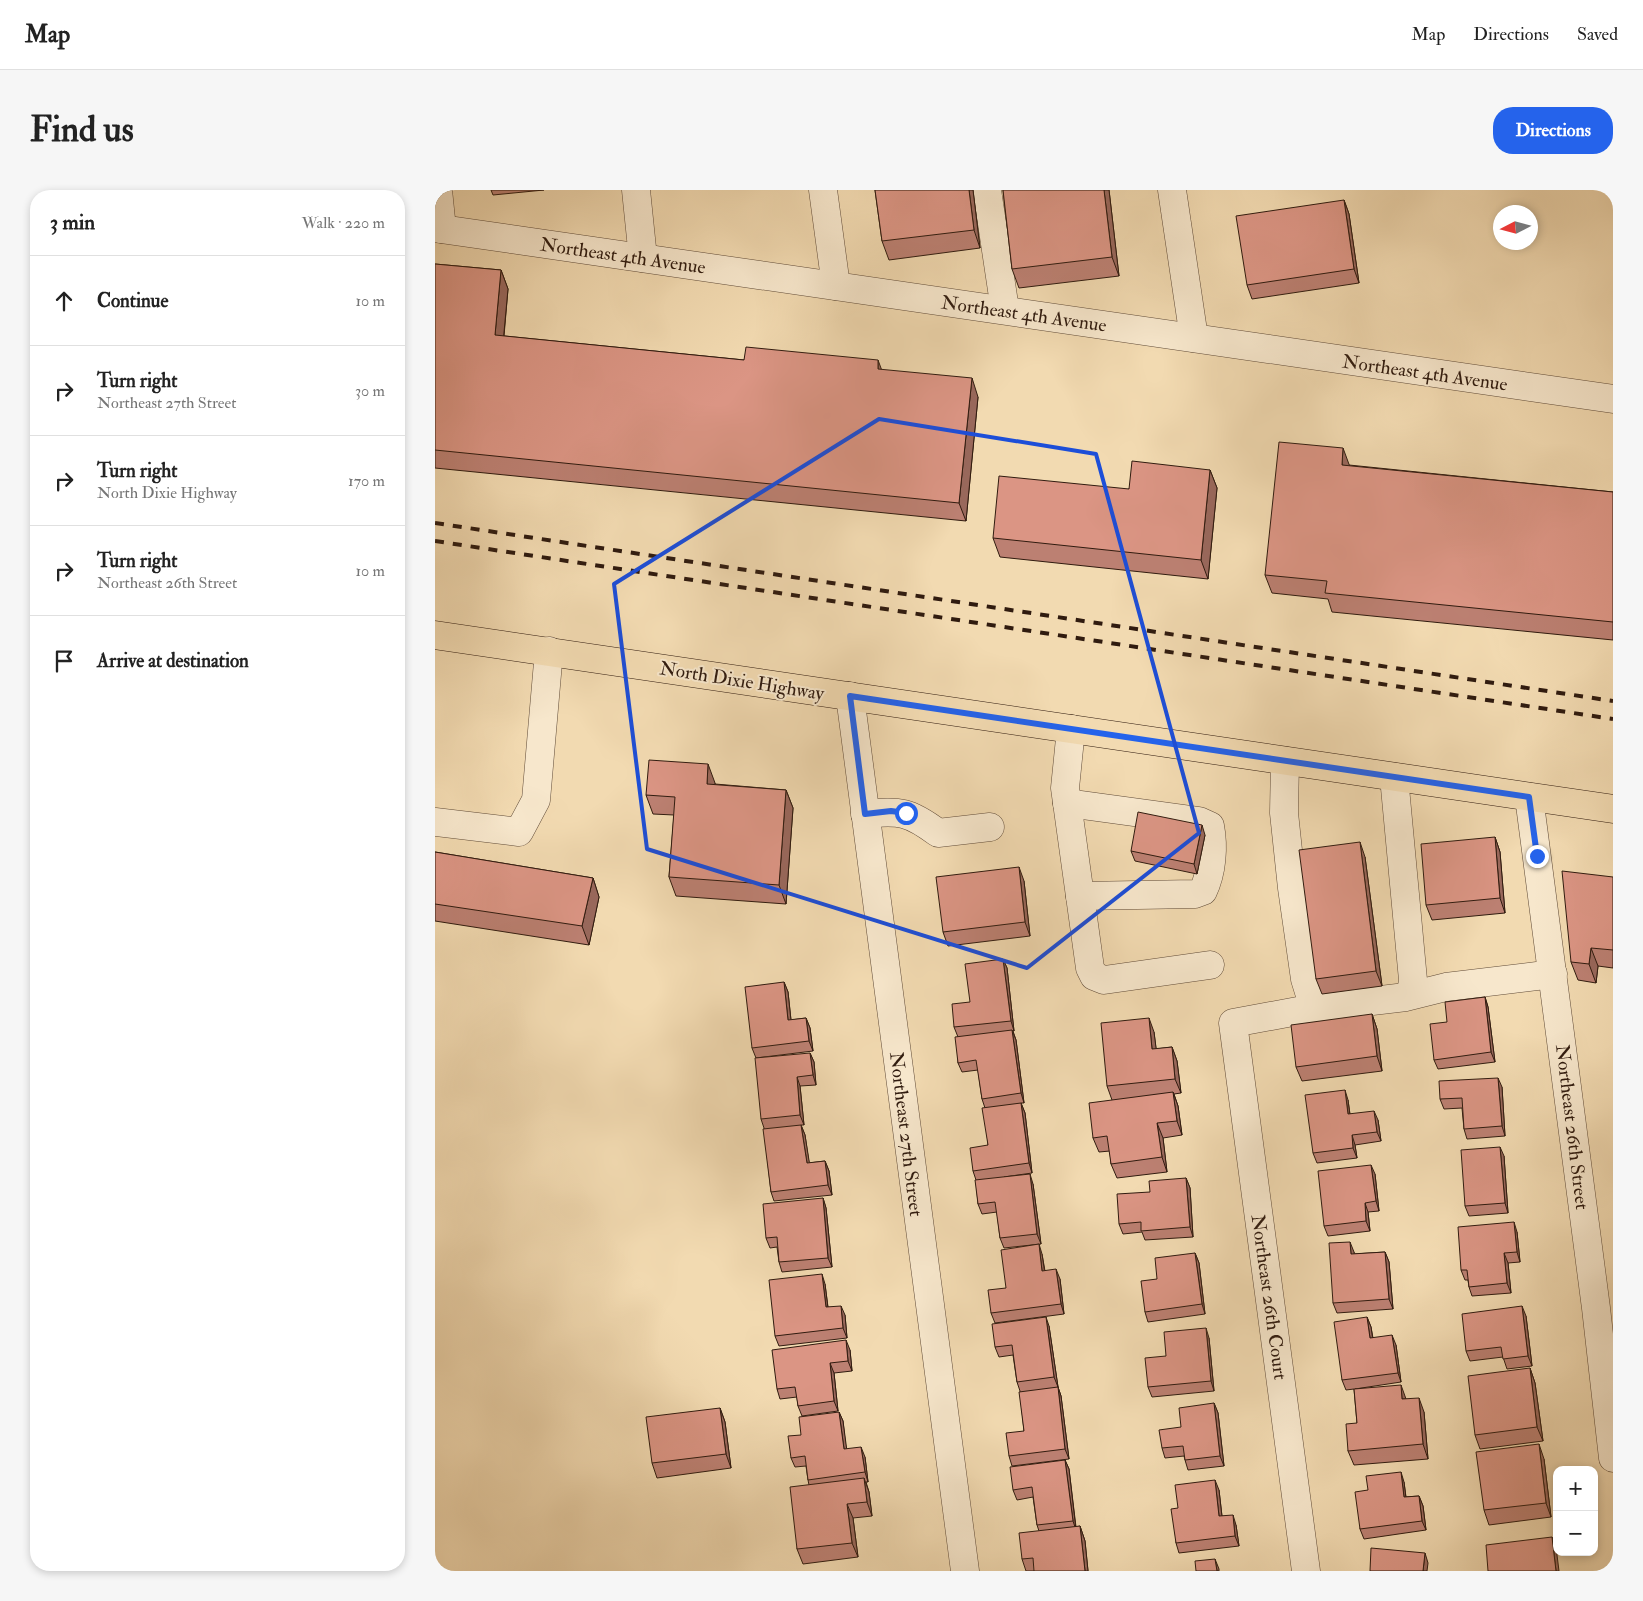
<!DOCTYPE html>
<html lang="en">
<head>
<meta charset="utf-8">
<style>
  :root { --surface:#fff; --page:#f6f6f6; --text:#222; --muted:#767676; --line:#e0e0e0; --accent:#2563eb }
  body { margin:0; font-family:"IM FELL Double Pica",serif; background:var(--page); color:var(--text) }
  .controls { position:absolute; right:15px; bottom:15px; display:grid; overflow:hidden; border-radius:10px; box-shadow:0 2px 8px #0003 }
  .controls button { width:45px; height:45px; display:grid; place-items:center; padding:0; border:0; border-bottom:1px solid var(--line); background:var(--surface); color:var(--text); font:25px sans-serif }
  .compass { position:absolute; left:1058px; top:15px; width:45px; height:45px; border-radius:50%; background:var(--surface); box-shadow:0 2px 8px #0003; rotate:264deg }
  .stop { position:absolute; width:15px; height:15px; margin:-11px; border:4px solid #2563eb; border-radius:50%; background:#fff }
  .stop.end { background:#2563eb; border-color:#fff; box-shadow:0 1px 5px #0008 }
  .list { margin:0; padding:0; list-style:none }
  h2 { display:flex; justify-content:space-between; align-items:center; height:65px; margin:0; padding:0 20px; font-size:21px }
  h2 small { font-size:16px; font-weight:400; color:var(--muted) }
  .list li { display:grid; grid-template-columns:32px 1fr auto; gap:15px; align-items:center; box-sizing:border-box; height:90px; padding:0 20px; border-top:1px solid var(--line) }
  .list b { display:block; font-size:19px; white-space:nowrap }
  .list p { margin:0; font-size:16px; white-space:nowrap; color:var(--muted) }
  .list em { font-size:16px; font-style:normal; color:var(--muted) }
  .icon { flex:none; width:28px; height:28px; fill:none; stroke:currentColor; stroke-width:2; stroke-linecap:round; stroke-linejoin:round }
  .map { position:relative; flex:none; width:1178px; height:1381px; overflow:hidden; border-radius:20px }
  header { display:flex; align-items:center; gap:30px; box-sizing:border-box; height:70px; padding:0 25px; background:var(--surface); border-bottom:1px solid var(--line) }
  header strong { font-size:24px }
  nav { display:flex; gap:28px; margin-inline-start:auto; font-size:18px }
  .intro { display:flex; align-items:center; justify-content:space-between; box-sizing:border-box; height:120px; padding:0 30px }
  h1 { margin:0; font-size:35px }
  .button { padding:12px 22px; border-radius:20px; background:var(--accent); color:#fff; font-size:18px; font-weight:700 }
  main { display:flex; gap:30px; padding:0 30px }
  aside { flex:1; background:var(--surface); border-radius:20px; box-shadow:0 2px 8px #0003 }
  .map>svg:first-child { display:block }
</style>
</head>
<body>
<header>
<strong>Map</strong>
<nav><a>Map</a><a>Directions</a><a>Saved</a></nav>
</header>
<div class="intro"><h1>Find us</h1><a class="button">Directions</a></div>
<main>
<aside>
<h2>3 min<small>Walk · 220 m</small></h2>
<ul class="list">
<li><svg class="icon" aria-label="ahead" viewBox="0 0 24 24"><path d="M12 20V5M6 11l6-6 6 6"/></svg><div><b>Continue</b></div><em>10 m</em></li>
<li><svg class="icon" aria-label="right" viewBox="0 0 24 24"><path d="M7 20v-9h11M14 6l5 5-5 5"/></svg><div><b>Turn right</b><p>Northeast 27th Street</p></div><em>30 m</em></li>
<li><svg class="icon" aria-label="right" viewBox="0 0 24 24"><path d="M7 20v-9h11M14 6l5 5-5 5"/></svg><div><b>Turn right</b><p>North Dixie Highway</p></div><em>170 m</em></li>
<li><svg class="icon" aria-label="right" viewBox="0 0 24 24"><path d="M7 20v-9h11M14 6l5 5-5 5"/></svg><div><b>Turn right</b><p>Northeast 26th Street</p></div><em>10 m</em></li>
<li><svg class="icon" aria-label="arrive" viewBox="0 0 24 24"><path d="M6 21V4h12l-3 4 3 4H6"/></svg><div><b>Arrive at destination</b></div></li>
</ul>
</aside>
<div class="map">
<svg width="1178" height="1381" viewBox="0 0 1178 1381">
  <rect width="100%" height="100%" fill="#f2dab1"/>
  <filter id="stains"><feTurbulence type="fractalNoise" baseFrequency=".004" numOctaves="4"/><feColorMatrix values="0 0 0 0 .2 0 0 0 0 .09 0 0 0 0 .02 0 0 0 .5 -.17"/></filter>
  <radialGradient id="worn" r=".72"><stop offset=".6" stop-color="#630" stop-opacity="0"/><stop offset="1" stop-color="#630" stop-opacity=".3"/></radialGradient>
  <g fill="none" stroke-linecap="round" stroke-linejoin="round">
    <!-- minor casing -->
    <g stroke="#604b38" stroke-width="29">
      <g id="minor">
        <path d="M3,0L7,39"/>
        <path d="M201,0L208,68"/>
        <path d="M388,0L401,96"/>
        <path d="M552,0L570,120"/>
        <path d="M737,0L759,148"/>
        <path d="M0,38L1178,209"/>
        <path d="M415,506L530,1381"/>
        <path d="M636,539L630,598L655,778L659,786L669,790L775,775"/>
        <path d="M850,571L849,623L857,698L870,789L879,818"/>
        <path d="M959,587L978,790L976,804"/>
        <path d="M1094,607L1161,1118L1178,1268"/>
        <path d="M632,613L764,631L775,636C779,657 777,682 768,701L760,704L645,706"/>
        <path d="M430,624C465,620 475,622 503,643L555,637"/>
        <path d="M0,632L84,642L101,610L114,461"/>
        <path d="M871,1381L798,833L879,818L971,807L1011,797L1118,784"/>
      </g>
    </g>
    <!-- major casing -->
    <g stroke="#301b0f" stroke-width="29">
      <path id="major" d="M0,445L1178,619"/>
    </g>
    <!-- minor -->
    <use href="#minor" stroke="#f7e7cc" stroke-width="28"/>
    <!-- major -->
    <use href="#major" stroke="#f2dab1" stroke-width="28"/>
    <!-- rail -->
    <g stroke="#301b0f" stroke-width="4" stroke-dasharray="9 9" stroke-linecap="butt">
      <path d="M0,333L1178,511"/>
      <path d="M0,351L1178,529"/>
    </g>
  </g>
  <!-- wall -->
  <g fill="#bc8072" stroke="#301b0f">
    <path d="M56,0H109L58,5Z"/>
    <path d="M440,0H538L545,58L454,70L447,51Z"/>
    <path d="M568,0H674L684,86L584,98L577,79Z"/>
    <path d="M909,10L914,24L924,93L817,109L812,95Z"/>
    <path d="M0,74L66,80L73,99L69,146L309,170L543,207L531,331L0,278Z"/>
    <path d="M914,275L1178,302V450L897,422L893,409L837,403L830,385Z"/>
    <path d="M775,280L782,298L773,389L565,367L558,348L694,299Z"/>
    <path d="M280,593V594L351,600L358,618L351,714L241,706L234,687L239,625L218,624L211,605Z"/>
    <path d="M770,645L762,684L700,671L696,661Z"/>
    <path d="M1060,647L1065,662L1070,723L997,730L991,715Z"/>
    <path d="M0,662L158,688L164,707L154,755L0,731Z"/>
    <path d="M930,667L947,796L887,804L881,789Z"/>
    <path d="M1178,687V778L1163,776L1161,793L1143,790L1136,772Z"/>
    <path d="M589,691L595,746L513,756L508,742Z"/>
    <path d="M568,769L572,778L579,841H578L581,850L589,913H586L590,923L597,983L569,987L598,994L606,1054L569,1058L565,1048L562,1022L547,1024L543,1014L541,990L538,981L553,955L550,918L547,909L543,880L527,882L523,873V847L519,837Z"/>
    <path d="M349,792L353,802L356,830L371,828L375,838L378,861L321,868L317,858Z"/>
    <path d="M1050,807L1053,817L1060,872L1003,879L999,870L1012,832Z"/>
    <path d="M937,824L942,839L947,881L867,891L861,877Z"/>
    <path d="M719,842L721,859L737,857L742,871L746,903L739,904L743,916L747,945L728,948L732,982L682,988L676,974L675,961L664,962L658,948L677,910L672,896Z"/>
    <path d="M375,863L379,872L381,895L365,896L369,935H366L370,945L374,973L390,971L394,981L397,1005L339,1011L336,1002L329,938L326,929Z"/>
    <path d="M1067,897L1070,946L1032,949L1029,939L1027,918L1009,919L1005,909Z"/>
    <path d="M913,910L915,924L943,930L946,951L920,955L922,968L882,973L878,963Z"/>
    <path d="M1069,966L1073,1023L1034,1026L1030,1016Z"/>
    <path d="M940,984L944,1021L933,1022L935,1041L893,1046L889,1036Z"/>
    <path d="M751,988L755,998L758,1047L710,1050L707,1042L688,1044L684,1034L715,1002Z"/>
    <path d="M388,1008L391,1018L397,1077L347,1082L344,1072L342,1057L335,1058L331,1048Z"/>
    <path d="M1082,1042L1085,1072L1073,1073L1076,1103L1037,1106L1034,1097L1033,1090H1030L1026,1080Z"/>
    <path d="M919,1062V1064L950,1062L954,1072L958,1119L902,1123L898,1113Z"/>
    <path d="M760,1063L764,1073L770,1124L713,1132L710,1122L722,1089Z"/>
    <path d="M607,1064L610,1081L625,1089L629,1124L560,1133L556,1123L571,1098Z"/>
    <path d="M390,1094L393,1117L410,1125L412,1148L344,1156L340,1146Z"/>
    <path d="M1091,1126L1097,1176L1072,1179L1068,1167L1035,1171L1031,1161Z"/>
    <path d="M932,1127L936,1137L938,1148L961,1155L966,1192L920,1199L971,1209L989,1222L993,1269L919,1275L913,1261L922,1233L919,1199L911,1200L907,1190Z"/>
    <path d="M614,1136L623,1197L626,1206L634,1269L577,1276L574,1266L589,1241L585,1201L582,1192L578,1165L564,1167L560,1157Z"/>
    <path d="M774,1148L779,1201L717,1207L713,1197L731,1166Z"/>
    <path d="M415,1160L417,1181L399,1183L403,1221L367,1226L363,1216L362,1207L345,1209L342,1199Z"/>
    <path d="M1095,1178L1100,1193L1108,1251L1045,1259L1040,1245Z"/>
    <path d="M779,1213L783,1223L789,1276L753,1280L750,1270L749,1266L730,1268L727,1258L746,1237Z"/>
    <path d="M285,1218L290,1232L296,1278L222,1288L217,1273Z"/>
    <path d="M404,1222L408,1231L411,1259L430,1267L433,1292H431L434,1302L437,1326L418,1328L423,1367L368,1374L362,1359L374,1295L373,1290L371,1276L360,1277L356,1268L366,1245Z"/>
    <path d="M1109,1269L1116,1327L1054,1335L1049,1320Z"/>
    <path d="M630,1270L634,1279L641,1337L645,1336L650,1351L653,1381H591L587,1369L604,1341L602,1335L598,1307L582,1310L578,1300Z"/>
    <path d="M969,1292L971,1307L984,1306L988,1316L991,1340L929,1349L925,1339L933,1300Z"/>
    <path d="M784,1300L787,1326L801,1335L804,1356L744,1363L741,1353L743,1318Z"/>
  </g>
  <!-- shaded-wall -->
  <g fill="#99685c" stroke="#301b0f">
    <path d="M534,0H538L545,58L539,40Z"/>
    <path d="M669,0H674L684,86L677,67Z"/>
    <path d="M909,10L914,24L924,93L919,79Z"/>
    <path d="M66,80L73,99L67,164L60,145Z"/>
    <path d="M443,170L450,189L443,179Z"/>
    <path d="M537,188L543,207L531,331L524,313Z"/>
    <path d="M908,258L915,277L907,275Z"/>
    <path d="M775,280L782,298L773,389L766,370Z"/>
    <path d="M273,574L280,593L278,612L272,594Z"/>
    <path d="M351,600L358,618L351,714L344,695Z"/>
    <path d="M767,635L770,645L762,684L759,674Z"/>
    <path d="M1060,647L1065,662L1070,723L1065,708Z"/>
    <path d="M925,652L930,667L947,796L941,781Z"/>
    <path d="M584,677L589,691L595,746L590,732Z"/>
    <path d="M158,688L164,707L154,755L147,736Z"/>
    <path d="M1156,758L1163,776L1161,793L1154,774Z"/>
    <path d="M568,769L572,778L579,841L576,831Z"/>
    <path d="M349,792L353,802L357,840L353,830Z"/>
    <path d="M1050,807L1053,817L1060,872L1056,862Z"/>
    <path d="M937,824L942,839L947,881L942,866Z"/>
    <path d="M371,828L375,838L378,861L374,851Z"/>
    <path d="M714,828L719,842L723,873L717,859Z"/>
    <path d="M577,840L581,850L589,913L586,903Z"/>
    <path d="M737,857L742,871L746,903L740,889Z"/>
    <path d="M375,863L379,872L381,895L378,885Z"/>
    <path d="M362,887L365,896L369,935L365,925Z"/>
    <path d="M1063,888L1067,897L1070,946L1067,936Z"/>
    <path d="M910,900L913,910L916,934L913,924Z"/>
    <path d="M738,902L743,916L747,945L742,931Z"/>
    <path d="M586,913L590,923L597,983L594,973Z"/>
    <path d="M939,921L943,930L946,951L942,942Z"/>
    <path d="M722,933L728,948L732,982L727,967Z"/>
    <path d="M366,935L370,945L376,983L372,973Z"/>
    <path d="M917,945L920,955L922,968L918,958Z"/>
    <path d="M1065,957L1069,966L1073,1023L1070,1013Z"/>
    <path d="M390,971L394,981L397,1005L393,995Z"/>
    <path d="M936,975L940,984L944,1021L941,1011Z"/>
    <path d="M595,984L598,994L606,1054L602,1044Z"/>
    <path d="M751,988L755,998L758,1047L755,1037Z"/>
    <path d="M388,1008L391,1018L397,1077L393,1068Z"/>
    <path d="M930,1013L933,1022L935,1041L931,1031Z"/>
    <path d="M1079,1032L1082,1042L1085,1072L1082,1062Z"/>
    <path d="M915,1052L919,1062L920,1074L916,1064Z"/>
    <path d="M604,1054L607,1064L611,1091L607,1081Z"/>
    <path d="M950,1062L954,1072L958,1119L954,1109Z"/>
    <path d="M760,1063L764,1073L770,1124L767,1114Z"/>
    <path d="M1069,1063L1073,1073L1076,1103L1072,1093Z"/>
    <path d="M621,1079L625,1089L629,1124L626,1114Z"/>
    <path d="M387,1084L390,1094L394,1127L391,1117Z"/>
    <path d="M406,1116L410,1125L412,1148L408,1138Z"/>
    <path d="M1087,1116L1091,1126L1097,1176L1093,1166Z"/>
    <path d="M611,1127L614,1136L623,1197L619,1187Z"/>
    <path d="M932,1127L936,1137L939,1158L935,1148Z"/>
    <path d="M771,1138L774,1148L779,1201L776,1191Z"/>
    <path d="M957,1145L961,1155L966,1192L963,1183Z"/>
    <path d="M411,1150L415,1160L417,1181L413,1171Z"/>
    <path d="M395,1173L399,1183L403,1221L399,1211Z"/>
    <path d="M1095,1178L1100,1193L1108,1251L1102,1237Z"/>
    <path d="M966,1195L971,1209H967Z"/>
    <path d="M623,1197L626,1206L634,1269L630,1259Z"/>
    <path d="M984,1208L989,1222L993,1269L988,1254Z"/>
    <path d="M779,1213L783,1223L789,1276L785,1266Z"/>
    <path d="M285,1218L290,1232L296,1278L291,1264Z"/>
    <path d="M404,1222L408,1231L413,1269L409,1259Z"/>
    <path d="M1104,1254L1109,1269L1116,1327L1111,1313Z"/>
    <path d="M426,1257L430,1267L433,1292L430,1282Z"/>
    <path d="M630,1270L634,1279L641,1340L638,1331Z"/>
    <path d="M966,1282L969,1292L972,1317L969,1307Z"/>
    <path d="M429,1288L434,1302L437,1326L432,1312Z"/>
    <path d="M780,1290L784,1300L788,1336L784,1326Z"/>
    <path d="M984,1306L988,1316L991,1340L987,1331Z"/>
    <path d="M412,1314L418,1328L423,1367L417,1353Z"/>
    <path d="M798,1325L801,1335L804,1356L800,1346Z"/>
    <path d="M645,1336L650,1351L653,1381H650Z"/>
    <path d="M1117,1347L1121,1357L1124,1381H1121Z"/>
    <path d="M990,1363L993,1373L992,1381H988Z"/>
    <path d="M780,1369L784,1379V1381H782Z"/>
  </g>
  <!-- building -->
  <g fill="#db9584" stroke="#301b0f">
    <path d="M440,0H534L539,40L447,51Z"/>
    <path d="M568,0H669L677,67L577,79Z"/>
    <path d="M909,10L919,79L812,95L801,26Z"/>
    <path d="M0,74L66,80L60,145L309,170L311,157L443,170V179L537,188L524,313L0,260Z"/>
    <path d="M844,252L908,258L907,275L1178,302V432L890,403L892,391L830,385Z"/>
    <path d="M697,271L775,280L766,370L558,348L564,286L694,299Z"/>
    <path d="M214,570L273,574L272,594L351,600L344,695L234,687L240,607L211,605Z"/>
    <path d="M703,622L767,635L759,674L696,661Z"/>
    <path d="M1060,647L1065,708L991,715L986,654Z"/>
    <path d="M925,652L941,781L881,789L864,660Z"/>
    <path d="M0,662L158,688L147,736L0,714Z"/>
    <path d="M584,677L590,732L508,742L501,687Z"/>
    <path d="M1127,681L1178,687V760L1156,758L1154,774L1136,772Z"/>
    <path d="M568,769L576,831L519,837L517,814L535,812L530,774Z"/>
    <path d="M349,792L353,830L371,828L374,851L317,858L310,797Z"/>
    <path d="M1050,807L1056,862L999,870L995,834L1012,832L1010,812Z"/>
    <path d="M937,824L942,866L861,877L856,835Z"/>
    <path d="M714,828L717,859L737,857L740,889L672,896L666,833Z"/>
    <path d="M577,840L586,903L547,909L541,870L523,873L520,847Z"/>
    <path d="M375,863L378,885L362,887L365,925L326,929L320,868Z"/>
    <path d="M1063,888L1067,936L1029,939L1027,908L1005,909L1004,891Z"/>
    <path d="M910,900L913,924L939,921L942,942L917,945L918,958L878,963L870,905Z"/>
    <path d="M738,902L742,931L722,933L727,967L676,974L672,946L658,948L654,913Z"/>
    <path d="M586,913L594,973L538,981L535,958L553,955L547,918Z"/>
    <path d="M366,935L372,973L390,971L393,995L336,1002L328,939Z"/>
    <path d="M1065,957L1070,1013L1030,1016L1026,960Z"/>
    <path d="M936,975L941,1011L930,1013L931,1031L889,1036L883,981Z"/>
    <path d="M595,984L602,1044L565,1048L560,1012L543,1014L540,990Z"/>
    <path d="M751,988L755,1037L706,1041V1032L684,1034L682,1004L715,1002L714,991Z"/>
    <path d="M388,1008L393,1068L344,1072L342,1047L331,1048L328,1014Z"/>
    <path d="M1079,1032L1082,1062L1069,1063L1072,1093L1034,1097L1032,1080H1026L1023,1037Z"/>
    <path d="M915,1052L916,1064L950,1062L954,1109L898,1113L894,1053Z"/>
    <path d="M604,1054L607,1081L621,1079L626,1114L556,1123L553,1100L571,1098L566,1060Z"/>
    <path d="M760,1063L767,1114L710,1122L706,1091L722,1089L720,1068Z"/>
    <path d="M387,1084L391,1117L406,1116L408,1138L340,1146L334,1090Z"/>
    <path d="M1087,1116L1093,1166L1068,1169L1066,1157L1031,1161L1027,1124Z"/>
    <path d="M611,1127L619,1187L582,1192L577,1155L560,1157L557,1134Z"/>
    <path d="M932,1127L935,1148L957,1145L963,1183L907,1190L899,1132Z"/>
    <path d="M771,1138L776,1191L713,1197L710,1168L731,1166L729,1142Z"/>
    <path d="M411,1150L413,1171L395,1173L399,1211L363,1216L360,1197L342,1199L337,1160Z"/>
    <path d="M1095,1178L1102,1237L1040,1245L1033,1186Z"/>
    <path d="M966,1195L967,1209L984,1208L988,1254L913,1261L911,1234L922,1233L919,1199Z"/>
    <path d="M623,1197L630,1259L574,1266L571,1243L589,1241L584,1202Z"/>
    <path d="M779,1213L785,1266L750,1270L748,1256L727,1258L724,1240L746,1237L744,1218Z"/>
    <path d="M285,1218L291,1264L217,1273L211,1227Z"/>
    <path d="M404,1222L409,1259L426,1257L430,1282L373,1290L370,1266L356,1268L353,1246L366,1245L364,1227Z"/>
    <path d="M1104,1254L1111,1313L1049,1320L1041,1262Z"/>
    <path d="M630,1270L638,1331L602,1335L597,1297L578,1300L575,1277Z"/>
    <path d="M966,1282L969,1307L984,1306L987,1331L925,1339L920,1302L933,1300L931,1286Z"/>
    <path d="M429,1288L432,1312L412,1314L417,1353L362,1359L355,1297Z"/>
    <path d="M780,1290L784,1326L798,1325L800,1346L741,1353L736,1319L743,1318L740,1295Z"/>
    <path d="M645,1336L650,1381H599L598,1368L587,1369L584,1343Z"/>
    <path d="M1117,1347L1121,1381H1053L1051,1355Z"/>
    <path d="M936,1358L990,1363L988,1381H935Z"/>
    <path d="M780,1369L782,1381H761L760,1371Z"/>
  </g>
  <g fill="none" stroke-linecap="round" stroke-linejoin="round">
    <!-- route -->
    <path stroke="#2563eb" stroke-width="6" d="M471,623L456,621L430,624L415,506L1094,607L1102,666"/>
  </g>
  <!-- marked area -->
  <path fill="none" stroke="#1d4ed8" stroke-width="4" stroke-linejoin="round" d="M444,229L661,264L764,643L592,778L212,659L179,394Z"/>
  <g text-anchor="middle" stroke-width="4" stroke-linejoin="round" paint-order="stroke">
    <!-- street labels -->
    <g font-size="19" fill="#301b0f" stroke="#f7e7cc">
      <text transform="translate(188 65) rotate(8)" y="7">Northeast 4th Avenue</text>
      <text transform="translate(589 123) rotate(8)" y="7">Northeast 4th Avenue</text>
      <text transform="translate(990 182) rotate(8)" y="7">Northeast 4th Avenue</text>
      <text transform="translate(307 490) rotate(9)" y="7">North Dixie Highway</text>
      <text transform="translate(1138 937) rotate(83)" y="7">Northeast 26th Street</text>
      <text transform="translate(472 944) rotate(83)" y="7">Northeast 27th Street</text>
      <text transform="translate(835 1107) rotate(82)" y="7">Northeast 26th Court</text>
    </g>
  </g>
  <rect width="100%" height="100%" filter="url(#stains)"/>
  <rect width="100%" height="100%" fill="url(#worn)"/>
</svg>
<div class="controls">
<button>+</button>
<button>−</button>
</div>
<svg class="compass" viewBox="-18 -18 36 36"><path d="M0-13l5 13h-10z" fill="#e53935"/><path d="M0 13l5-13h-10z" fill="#767676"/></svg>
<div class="stop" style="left:471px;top:623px"></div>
<div class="stop end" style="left:1102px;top:666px"></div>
</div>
</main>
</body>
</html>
